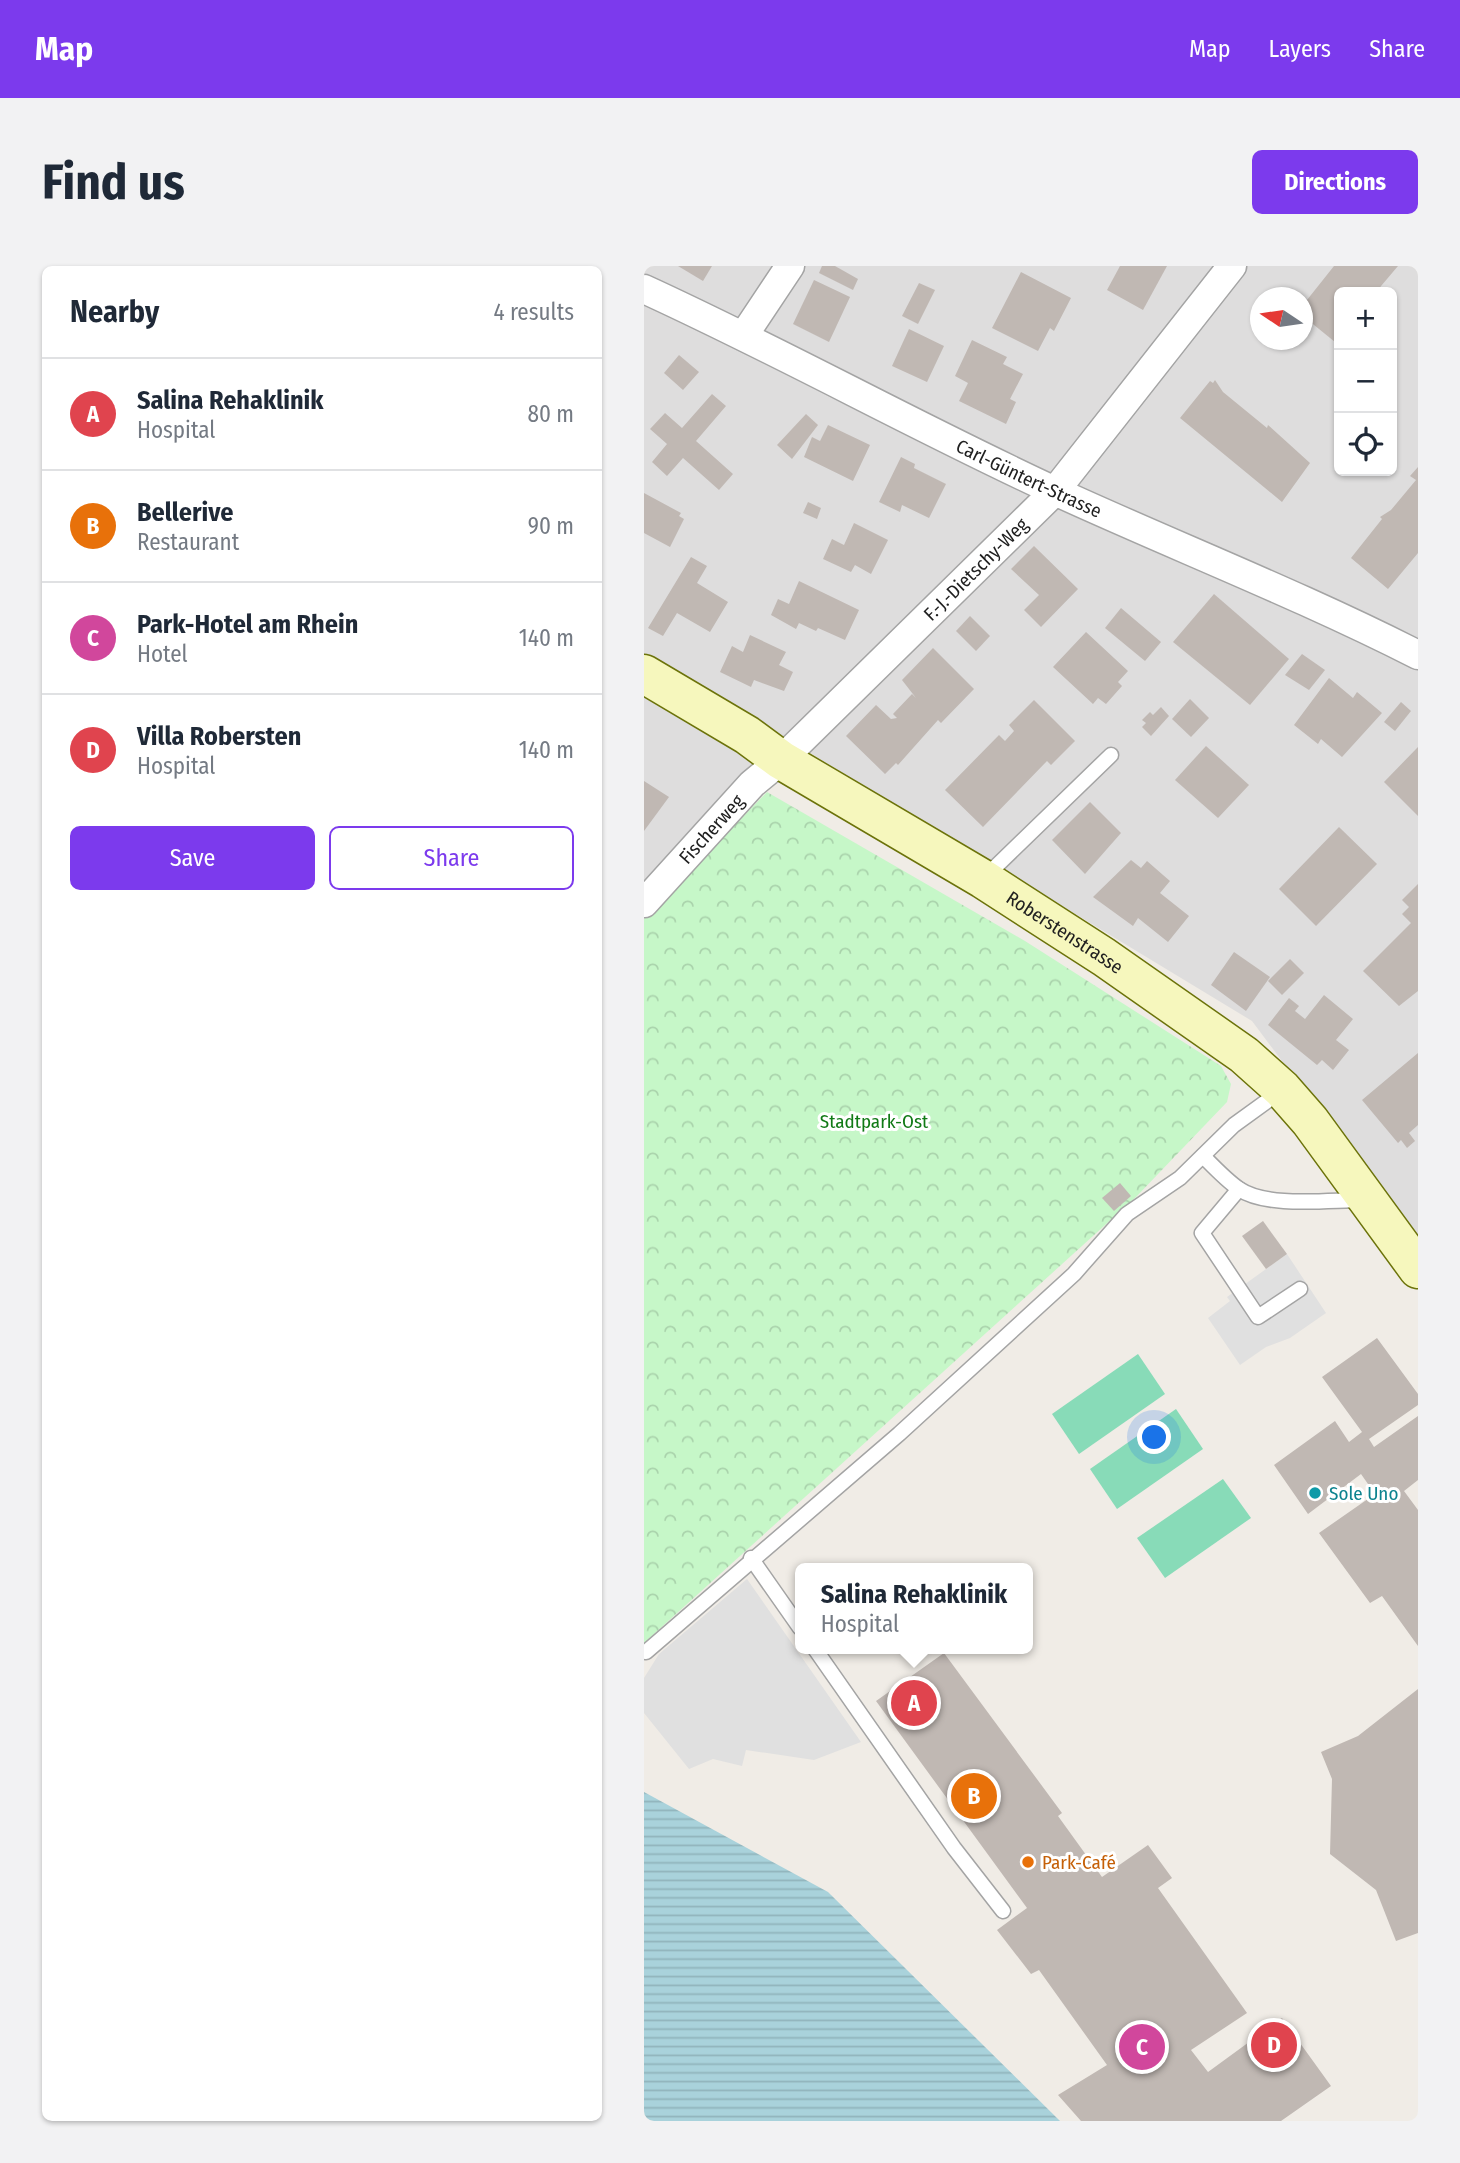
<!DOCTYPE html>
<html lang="en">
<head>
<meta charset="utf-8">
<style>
  :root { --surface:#fff; --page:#f2f2f3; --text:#1f2937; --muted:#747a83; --line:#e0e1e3; --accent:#7c3aed }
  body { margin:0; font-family:"Fira Sans Condensed",sans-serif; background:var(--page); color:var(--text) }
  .controls { position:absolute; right:21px; top:21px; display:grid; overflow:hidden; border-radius:10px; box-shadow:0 2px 5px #0004 }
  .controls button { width:63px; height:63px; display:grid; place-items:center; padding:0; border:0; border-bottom:2px solid var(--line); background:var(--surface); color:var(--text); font:35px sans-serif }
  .compass { position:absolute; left:606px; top:21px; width:63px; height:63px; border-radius:50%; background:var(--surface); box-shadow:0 2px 5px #0004; rotate:283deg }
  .you { position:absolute; left:511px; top:1172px; width:24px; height:24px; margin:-18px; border:5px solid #fff; border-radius:50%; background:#1a73e8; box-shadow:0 0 0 10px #1a73e833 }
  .badge { display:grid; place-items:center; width:46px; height:46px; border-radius:50%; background:var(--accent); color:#fff; font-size:23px; font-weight:700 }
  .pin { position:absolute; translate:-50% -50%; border:4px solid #fff; box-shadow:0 2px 7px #0006 }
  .popup { position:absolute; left:151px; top:1297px; width:238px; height:91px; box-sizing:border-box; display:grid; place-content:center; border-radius:10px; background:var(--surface); filter:drop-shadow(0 2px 5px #0005); font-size:23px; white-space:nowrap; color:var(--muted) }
  .popup b { font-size:26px; color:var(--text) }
  .popup::after { content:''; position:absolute; left:50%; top:100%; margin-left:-14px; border:14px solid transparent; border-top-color:var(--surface) }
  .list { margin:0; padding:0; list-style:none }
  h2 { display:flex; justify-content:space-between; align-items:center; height:91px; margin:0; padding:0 28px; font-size:30px }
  h2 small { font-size:23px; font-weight:400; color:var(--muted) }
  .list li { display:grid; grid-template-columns:46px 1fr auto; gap:21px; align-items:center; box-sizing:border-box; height:112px; padding:0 28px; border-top:2px solid var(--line) }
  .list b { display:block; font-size:26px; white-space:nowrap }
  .list p { margin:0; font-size:23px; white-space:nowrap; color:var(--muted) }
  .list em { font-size:23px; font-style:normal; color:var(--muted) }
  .actions { display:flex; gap:14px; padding:21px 28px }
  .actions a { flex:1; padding:16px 0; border:2px solid var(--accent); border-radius:10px; text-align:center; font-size:24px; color:var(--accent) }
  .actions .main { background:var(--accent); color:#fff }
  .icon { flex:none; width:38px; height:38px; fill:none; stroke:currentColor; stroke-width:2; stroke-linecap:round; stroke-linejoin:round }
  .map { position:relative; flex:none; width:774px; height:1855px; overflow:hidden; border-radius:10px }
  header { display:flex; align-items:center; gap:42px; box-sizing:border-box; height:98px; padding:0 35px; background:var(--accent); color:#fff }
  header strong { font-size:33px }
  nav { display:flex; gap:38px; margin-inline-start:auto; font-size:24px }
  .intro { display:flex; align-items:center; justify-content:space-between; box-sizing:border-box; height:168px; padding:0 42px }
  h1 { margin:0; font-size:49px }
  .button { padding:18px 32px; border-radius:10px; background:var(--accent); color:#fff; font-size:24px; font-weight:700 }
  main { display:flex; gap:42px; padding:0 42px }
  aside { flex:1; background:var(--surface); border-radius:10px; box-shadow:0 2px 5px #0004 }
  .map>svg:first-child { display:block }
</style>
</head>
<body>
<header>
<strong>Map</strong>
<nav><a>Map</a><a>Layers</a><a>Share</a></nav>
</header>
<div class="intro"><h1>Find us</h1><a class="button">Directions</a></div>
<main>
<aside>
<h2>Nearby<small>4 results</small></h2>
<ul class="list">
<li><span class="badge" style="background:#e0444e">A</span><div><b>Salina Rehaklinik</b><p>Hospital</p></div><em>80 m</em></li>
<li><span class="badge" style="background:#e8710a">B</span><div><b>Bellerive</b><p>Restaurant</p></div><em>90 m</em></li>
<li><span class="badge" style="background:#d1479c">C</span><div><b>Park-Hotel am Rhein</b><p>Hotel</p></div><em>140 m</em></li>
<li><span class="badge" style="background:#e0444e">D</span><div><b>Villa Robersten</b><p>Hospital</p></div><em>140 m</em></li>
</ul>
<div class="actions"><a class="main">Save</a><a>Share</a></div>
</aside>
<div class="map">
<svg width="774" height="1855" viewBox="0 0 774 1855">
  <defs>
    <pattern id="park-crowns" width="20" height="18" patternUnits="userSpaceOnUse" patternTransform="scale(1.75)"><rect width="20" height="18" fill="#c6f7c8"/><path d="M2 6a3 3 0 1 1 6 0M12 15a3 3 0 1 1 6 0" fill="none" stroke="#aad3ac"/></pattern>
    <pattern id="water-rules" width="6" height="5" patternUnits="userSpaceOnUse" patternTransform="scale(1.75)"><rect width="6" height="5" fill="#a9d2db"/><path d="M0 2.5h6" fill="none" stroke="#91b4bc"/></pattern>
  </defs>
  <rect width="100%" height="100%" fill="#f0ece6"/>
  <!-- residential -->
  <path fill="#dedddd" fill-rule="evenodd" d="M0,0H774V977L608,755L143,473L0,618ZM695,26H748V205H695ZM617,32H659V74H617Z"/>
  <!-- park -->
  <path fill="url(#park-crowns)" d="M123,526L381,675L577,800L587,818L583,836L492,931L0,1377V653Z"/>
  <!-- pitch -->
  <g fill="#88dbb8">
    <path d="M494,1088L521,1128L435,1188L408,1148Z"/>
    <path d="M532,1143L559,1183L473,1243L446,1203Z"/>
    <path d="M579,1213L607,1252L521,1312L493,1272Z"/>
  </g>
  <!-- parking -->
  <g fill="#e0e0e0">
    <path d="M643,988L682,1047L646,1072L622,1081L596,1099L564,1052L586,1035L583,1031Z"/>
    <path d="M103,1313L217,1476L170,1494L102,1484L98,1500L69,1493L45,1503L0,1447V1412L15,1388Z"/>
  </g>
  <!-- water -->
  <path fill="url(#water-rules)" d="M0,1526L184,1626L416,1855H0Z"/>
  <!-- building -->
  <g fill="#c0b8b3">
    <path d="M34,0H68L59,15Z"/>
    <path d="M178,0H191L214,13L209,24L175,7Z"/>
    <path d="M476,0H523L499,44L463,24Z"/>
    <path d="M690,0H754L732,26H695V70L691,76L659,50V39Z"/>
    <path d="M377,6L427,32L410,65L406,62L394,85L348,62Z"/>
    <path d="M170,14L206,31L185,76L149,58Z"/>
    <path d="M275,17L291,24L274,58L258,50Z"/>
    <path d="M265,63L300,80L283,116L248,100Z"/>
    <path d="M328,74L363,91L359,98L379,108L366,133L372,136L362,158L315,135L324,117L311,110Z"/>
    <path d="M35,89L55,106L39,124L20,107Z"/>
    <path d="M571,114L579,126L623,162L624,159L666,197L638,236L536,152L566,115L569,117Z"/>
    <path d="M68,128L82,140L52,175L89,208L75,224L39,192L23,210L8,196L23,178L6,163L21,147L38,162Z"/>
    <path d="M162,148L174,159L148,193L133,179Z"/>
    <path d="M184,159L226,179L209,215L160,191L168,171L176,175Z"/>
    <path d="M257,191L271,198L270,202L302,218L285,252L258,239L256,246L235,236Z"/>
    <path d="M774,201V287L744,323L707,292L738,253L736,251L747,244L772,214L766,210Z"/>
    <path d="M0,227L37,247L35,250L40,253L26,281L0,267Z"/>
    <path d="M164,236L177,242L173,253L159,247Z"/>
    <path d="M210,257L244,274L227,308L211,299L207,306L179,293L188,273L200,279Z"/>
    <path d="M390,280L434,323L397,361L380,344L395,329L367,303Z"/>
    <path d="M47,291L63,300L53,317L84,336L66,366L33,347L19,370L4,362Z"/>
    <path d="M155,315L215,344L201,374L174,362L172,365L155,357L152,363L127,349L134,333L145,338Z"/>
    <path d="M570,328L645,393L606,439L529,376Z"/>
    <path d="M477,342L517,376L501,395L461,362Z"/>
    <path d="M326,350L346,370L332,385L312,365Z"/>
    <path d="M442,366L484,405L474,416L478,420L462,438L454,432L449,438L409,401Z"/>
    <path d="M106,369L142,386L135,399L149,406L140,425L110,414L107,421L76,406L88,380L99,386Z"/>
    <path d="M289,382L330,423L297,457L294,454L254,499L252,497L241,508L202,470L232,439L247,453L253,452L249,448L268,428L272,432L258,414Z"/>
    <path d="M658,388L681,404L665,424L641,409Z"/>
    <path d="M685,412L709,432L713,426L738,447L698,491L677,473L674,478L650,459Z"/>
    <path d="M546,433L565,452L547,471L528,453Z"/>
    <path d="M390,434L431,475L407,499L403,495L339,561L301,524L355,469L361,475L370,465L365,459Z"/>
    <path d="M757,436L767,445L751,465L740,456Z"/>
    <path d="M517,441L525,450L507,470L498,461L502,457L498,454L506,446L509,449Z"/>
    <path d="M562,480L605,519L574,552L531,514Z"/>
    <path d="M774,481V550L740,516Z"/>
    <path d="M0,515L25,531L0,565Z"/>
    <path d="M446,536L477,567L441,608L408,574Z"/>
    <path d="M695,561L733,598L672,660L635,623Z"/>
    <path d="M487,594L497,602L503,595L519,609L526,615L516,627L545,650L524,676L494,652L489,660L449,631Z"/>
    <path d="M774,618V725L755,740L719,705L767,657L758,648L765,641L758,634Z"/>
    <path d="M590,686L626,711L602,745L567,719Z"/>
    <path d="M646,693L660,707L638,729L624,715Z"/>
    <path d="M680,729L709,753L692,774L705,784L689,804L678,794L673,799L624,759L645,732L655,740L651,745L661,753Z"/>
    <path d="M774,787V859L765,867L771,875L763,882L757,874L754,877L718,834Z"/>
    <path d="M476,917L487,930L470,945L458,932Z"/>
    <path d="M619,955L643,988L622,1003L598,970Z"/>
    <path d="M733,1072L774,1128V1139L725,1173L730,1181L774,1150V1214L760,1225L774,1244V1380L738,1330L726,1337L675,1267L731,1228L717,1208L664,1248L630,1199L691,1155L705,1176L718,1166L678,1111Z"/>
    <path d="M300,1387L418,1547L414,1550L458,1611L504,1579L528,1612L514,1622L603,1747L547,1784L564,1806L638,1752L687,1820L637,1855H437L414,1829L463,1799L395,1704L387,1708L353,1664L383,1642L232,1435Z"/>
    <path d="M774,1423V1667L752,1675L732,1624L686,1588L688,1513L677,1486L714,1470Z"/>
  </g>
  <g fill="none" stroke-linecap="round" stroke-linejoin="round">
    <!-- lane casing -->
    <g stroke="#a4a4a4" stroke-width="17">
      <g id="lane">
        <path d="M340,612L467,489"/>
        <path d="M559,890C570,901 582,914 595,923C623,942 684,934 718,934"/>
        <path d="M595,923L558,967L614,1051L656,1023"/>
        <path d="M107,1292L156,1362"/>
        <path d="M171,1383L310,1582L359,1645"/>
        <path d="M2,1386L255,1168L430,1008L483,948L536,912L590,859L637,825"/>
      </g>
    </g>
    <!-- street casing -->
    <g stroke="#a4a4a4" stroke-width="31">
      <g id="street">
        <path id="s1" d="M0,23C140,87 274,162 413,226C533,281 656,329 774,389"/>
        <path d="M100,69L146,0"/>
        <path id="s2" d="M0,637L108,518L137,494L411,225L588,0"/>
      </g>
    </g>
    <!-- secondary casing -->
    <g stroke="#6c730a" stroke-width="41">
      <g id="secondary">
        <path id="s3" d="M0,408L103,469L137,494L339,613L460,691L600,789L638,823L666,855L774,1003"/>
      </g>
    </g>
    <!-- lane -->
    <use href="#lane" stroke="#fff" stroke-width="14"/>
    <!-- street -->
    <use href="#street" stroke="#fff" stroke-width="28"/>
    <!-- secondary -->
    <use href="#secondary" stroke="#f6f7bd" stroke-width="38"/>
  </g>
  <!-- markers -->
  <circle fill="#0f9aa8" stroke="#fff" stroke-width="2.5" cx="671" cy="1227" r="7"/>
  <circle fill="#e8710a" stroke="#fff" stroke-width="2.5" cx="384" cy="1596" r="7"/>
  <g text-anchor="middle" stroke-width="6" stroke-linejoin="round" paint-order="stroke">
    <!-- street labels -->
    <g font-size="19" fill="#202020" stroke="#fff">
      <text dy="7" stroke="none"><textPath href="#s1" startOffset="429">Carl-Güntert-Strasse</textPath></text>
      <text dy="7" stroke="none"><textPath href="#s2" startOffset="471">F.-J.-Dietschy-Weg</textPath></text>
      <text dy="7" stroke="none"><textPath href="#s2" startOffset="100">Fischerweg</textPath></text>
      <text dy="7" stroke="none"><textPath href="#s3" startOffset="494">Roberstenstrasse</textPath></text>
    </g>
    <!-- park labels -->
    <g font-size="19" fill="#117a16" stroke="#fff">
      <text x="230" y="862">Stadtpark-Ost</text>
    </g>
    <!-- culture labels -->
    <g font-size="19" fill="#0d838f" stroke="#fff" text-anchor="start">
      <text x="685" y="1234">Sole Uno</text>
    </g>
    <!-- food labels -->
    <g font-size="19" fill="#c56008" stroke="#fff" text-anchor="start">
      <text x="398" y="1603">Park-Café</text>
    </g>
  </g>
</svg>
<div class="controls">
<button>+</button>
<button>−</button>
<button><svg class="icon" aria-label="locate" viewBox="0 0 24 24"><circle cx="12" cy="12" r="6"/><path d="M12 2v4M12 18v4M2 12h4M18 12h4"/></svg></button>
</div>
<svg class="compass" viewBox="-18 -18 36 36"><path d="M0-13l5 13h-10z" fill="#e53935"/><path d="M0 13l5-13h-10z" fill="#747a83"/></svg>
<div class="you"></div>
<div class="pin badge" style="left:270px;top:1437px;background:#e0444e">A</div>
<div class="popup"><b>Salina Rehaklinik</b>Hospital</div>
<div class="pin badge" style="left:330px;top:1530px;background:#e8710a">B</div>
<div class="pin badge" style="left:498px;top:1781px;background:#d1479c">C</div>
<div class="pin badge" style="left:630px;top:1779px;background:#e0444e">D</div>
</div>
</main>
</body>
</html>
